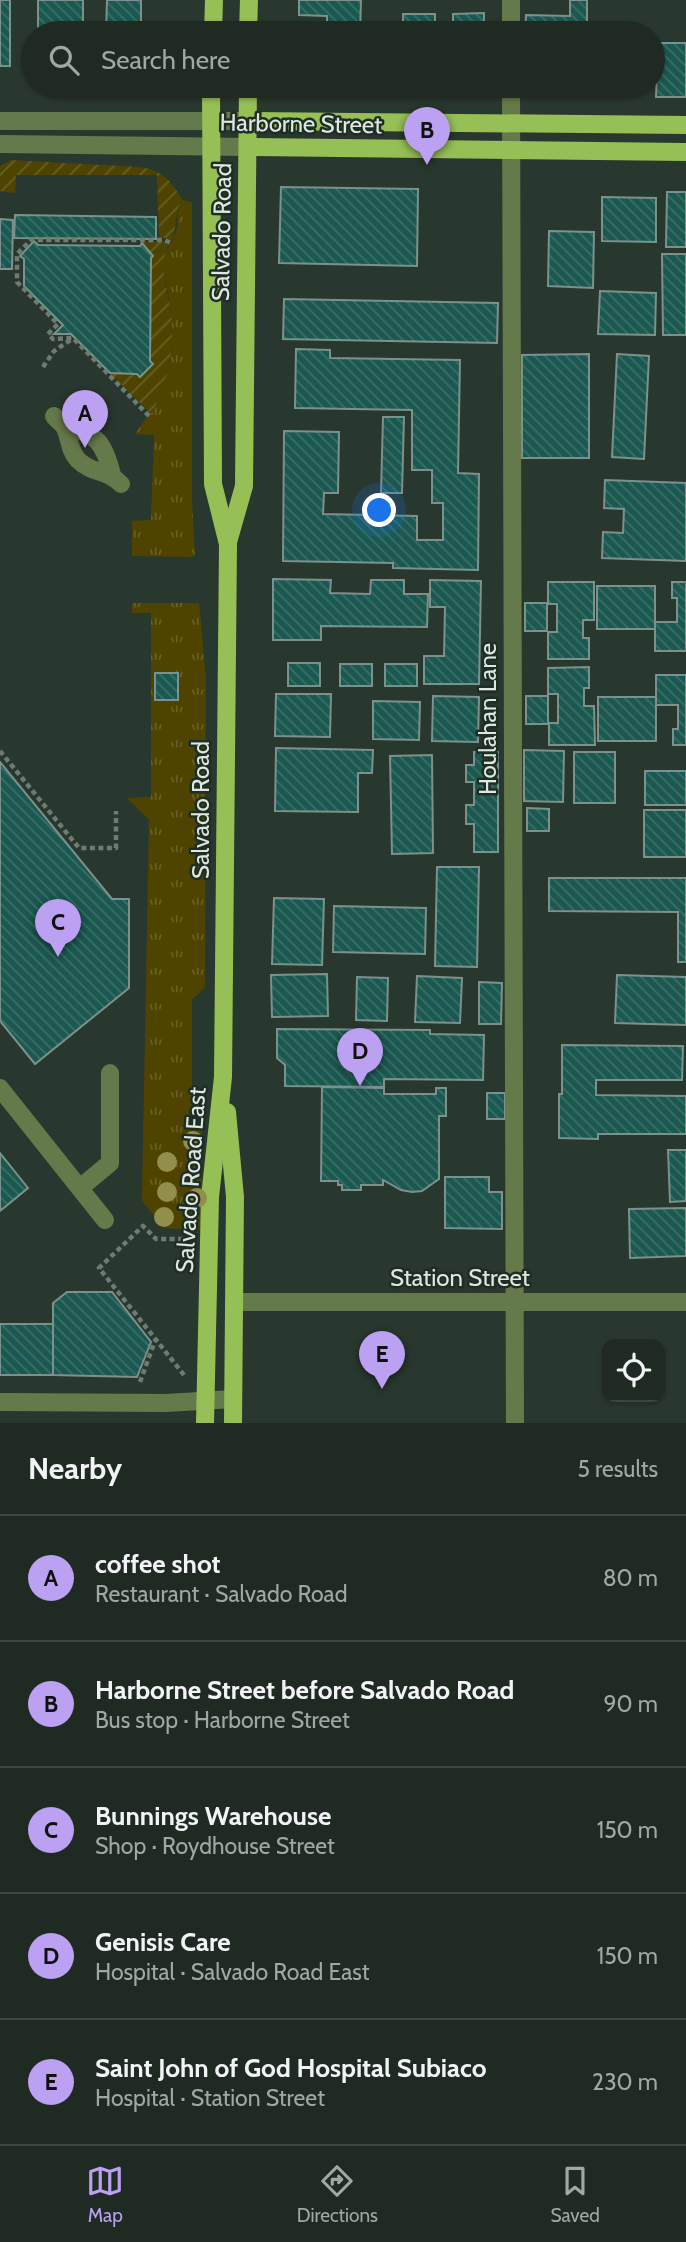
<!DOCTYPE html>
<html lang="en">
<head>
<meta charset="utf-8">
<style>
  :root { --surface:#1f2a22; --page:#27322a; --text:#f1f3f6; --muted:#a1a7a5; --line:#3c4640; --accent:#bca0f2 }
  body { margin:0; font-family:Cabin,sans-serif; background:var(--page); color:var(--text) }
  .controls { position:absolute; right:21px; bottom:21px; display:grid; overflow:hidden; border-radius:14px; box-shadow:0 2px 5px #0004 }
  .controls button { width:63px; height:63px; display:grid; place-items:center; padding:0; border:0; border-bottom:2px solid var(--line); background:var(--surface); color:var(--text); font:35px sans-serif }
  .you { position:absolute; left:380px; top:511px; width:24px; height:24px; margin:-18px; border:5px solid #fff; border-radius:50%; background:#1a73e8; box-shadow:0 0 0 10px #1a73e833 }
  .badge { display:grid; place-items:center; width:46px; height:46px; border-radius:50%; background:var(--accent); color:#111; font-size:23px; font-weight:700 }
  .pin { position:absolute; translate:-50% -58px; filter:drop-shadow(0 2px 4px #0008) }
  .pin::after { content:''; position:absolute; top:37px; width:24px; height:21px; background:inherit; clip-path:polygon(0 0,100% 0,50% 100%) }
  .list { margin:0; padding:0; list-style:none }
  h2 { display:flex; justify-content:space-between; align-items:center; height:91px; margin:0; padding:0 28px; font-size:30px }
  h2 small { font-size:23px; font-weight:400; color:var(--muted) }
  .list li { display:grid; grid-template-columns:46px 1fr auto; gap:21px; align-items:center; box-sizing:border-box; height:126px; padding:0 28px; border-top:2px solid var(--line) }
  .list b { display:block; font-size:26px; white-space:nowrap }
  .list p { margin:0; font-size:23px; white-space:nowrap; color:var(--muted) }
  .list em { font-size:23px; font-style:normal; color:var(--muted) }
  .icon { flex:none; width:38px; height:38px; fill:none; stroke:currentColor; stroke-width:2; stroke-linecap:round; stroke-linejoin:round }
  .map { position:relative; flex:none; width:686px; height:1423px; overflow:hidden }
  .search { position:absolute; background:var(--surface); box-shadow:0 2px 5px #0004; left:21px; right:21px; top:21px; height:77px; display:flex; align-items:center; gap:18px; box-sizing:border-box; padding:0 24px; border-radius:38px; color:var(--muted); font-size:26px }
  .sheet { height:721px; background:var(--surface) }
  nav { display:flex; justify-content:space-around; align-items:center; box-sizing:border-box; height:98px; border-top:2px solid var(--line); background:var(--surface); font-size:19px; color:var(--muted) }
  nav a { display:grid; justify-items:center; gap:4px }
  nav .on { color:var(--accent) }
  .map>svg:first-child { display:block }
</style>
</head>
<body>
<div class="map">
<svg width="686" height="1423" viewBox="0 0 686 1423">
  <defs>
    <pattern id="grass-tufts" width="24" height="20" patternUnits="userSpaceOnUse" patternTransform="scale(1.75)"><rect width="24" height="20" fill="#4e4400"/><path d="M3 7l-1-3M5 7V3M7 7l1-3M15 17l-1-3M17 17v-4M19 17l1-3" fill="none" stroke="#675f25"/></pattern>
    <pattern id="garden-furrows" width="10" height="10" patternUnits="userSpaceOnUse" patternTransform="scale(1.75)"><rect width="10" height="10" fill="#4e4400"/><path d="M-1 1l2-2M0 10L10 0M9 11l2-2" fill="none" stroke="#675f25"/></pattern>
    <pattern id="building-back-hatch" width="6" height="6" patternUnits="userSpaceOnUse" patternTransform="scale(1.75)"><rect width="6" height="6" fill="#1a5850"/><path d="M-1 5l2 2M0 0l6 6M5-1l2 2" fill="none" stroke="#3b7069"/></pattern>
  </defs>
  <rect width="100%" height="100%" fill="#29382e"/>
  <!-- grass -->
  <g fill="url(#grass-tufts)">
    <path d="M182,200L192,202V501L195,554L192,557L132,556V521L151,520L154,435L135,434C163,398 176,362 171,316C170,297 164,279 163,261C165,248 174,240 177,228C179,218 176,209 182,200Z"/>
    <path d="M132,603H199L206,679L205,987L192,1000V1119L202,1128L201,1230L165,1228L142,1201L149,820L127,798L151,797V613H132Z"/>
  </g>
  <!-- garden -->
  <g fill="url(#garden-furrows)">
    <path d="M11,160L138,167C160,169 172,180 182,200C174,211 178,228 171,241L166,238H159L157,175H16L15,193L0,191V166Z"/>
    <path d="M143,242H164L169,244C157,266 169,291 171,314C175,349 168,384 151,414L110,373L137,374L141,376L152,364L150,361L151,258L153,256L142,243Z"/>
  </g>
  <!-- building -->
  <g fill="url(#building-back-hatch)" stroke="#7b918c" stroke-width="2">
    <rect x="0" y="0" width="10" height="66"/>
    <rect x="38" y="0" width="45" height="33"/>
    <path d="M107,0H141V33H106Z"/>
    <path d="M299,0H361L360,33H327V16L299,15Z"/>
    <path d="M570,0H587V33H525L526,15L570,16Z"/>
    <path d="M484,13V33H453V14Z"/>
    <rect x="403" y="14" width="32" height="19"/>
    <path d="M653,43H686V97H656L657,70H653Z"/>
    <path d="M297,86H363V89L297,88Z"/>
    <path d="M281,187L418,189L417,266L279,263Z"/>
    <path d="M667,192H686V247H666Z"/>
    <path d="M602,197L656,198V242L602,241Z"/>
    <path d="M15,215L156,217V239L14,238Z"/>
    <path d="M0,219L13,220L12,269H0Z"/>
    <path d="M549,231L594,232L593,288L548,286Z"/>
    <path d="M34,241L38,245L140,246L142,243L153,256L151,258L150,361L153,364L140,377L137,374L110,373L71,334H54L63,325L24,286V259L20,256Z"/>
    <path d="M662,254H686V335H663Z"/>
    <path d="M600,291L656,293L655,335L598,334Z"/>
    <path d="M284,299L498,303L497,343L283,339Z"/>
    <path d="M296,349L330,350V358L460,360L458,473L479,474L478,570L393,568V563L283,561L284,431L339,432L338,493H324L323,514L417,516V540H443V503H432V470H412V410L295,408Z"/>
    <path d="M589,354V458H522V355Z"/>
    <path d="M617,354L649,356L644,459L612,457Z"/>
    <path d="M383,417H404L402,493H381Z"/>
    <path d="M605,480L686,483V561L602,558L603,532L623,533L624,509L604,508Z"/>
    <path d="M273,579L331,580L330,593L370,594L371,580H404V594H428L427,627L321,626V640H273Z"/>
    <path d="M430,580L481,581L479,684H424V656H444L445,607H430Z"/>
    <path d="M548,582H594V620H583V638H589V659H548V632H557V604H548Z"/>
    <path d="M672,582H686V651H655V622H677V598H672Z"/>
    <rect x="597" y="586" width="58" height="43"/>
    <rect x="525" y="603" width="22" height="28"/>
    <rect x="288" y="663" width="32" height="23"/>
    <rect x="340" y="664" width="32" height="22"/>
    <rect x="385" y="664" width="32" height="22"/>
    <path d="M589,667V688H584V706H594L595,745H549V723H558V694H548V668Z"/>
    <rect x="155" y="673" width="23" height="27"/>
    <path d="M656,675H686V745H673V729H678V705H656Z"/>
    <path d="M276,694H331L330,737L275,736Z"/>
    <path d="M433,696L479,697L478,742L432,741Z"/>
    <rect x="526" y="696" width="22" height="28"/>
    <rect x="598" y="697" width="58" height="44"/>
    <path d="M373,701L420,702L419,740L373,739Z"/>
    <path d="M276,748L373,750L372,773H358V812L275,811Z"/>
    <path d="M524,750L564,751L563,802L524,801Z"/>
    <path d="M474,752H498V852H474V824H466V805H474V782H466V765H474Z"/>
    <rect x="574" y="752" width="41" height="51"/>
    <path d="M432,755L433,853L392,854L390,756Z"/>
    <path d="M0,762L112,899H129V988L35,1064L0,1021Z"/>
    <rect x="645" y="771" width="41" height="34"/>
    <path d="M527,808L549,809V831H527Z"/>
    <rect x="644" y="810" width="42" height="47"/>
    <path d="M437,867H479L477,967L435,966Z"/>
    <path d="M549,878H686V962H678V912L549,911Z"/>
    <path d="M274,898L324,899L322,965L272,964Z"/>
    <path d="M334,906L426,908L425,954L333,952Z"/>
    <path d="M327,974L328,1016L272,1017L271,975Z"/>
    <path d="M617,975L686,977V1025L615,1023Z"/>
    <path d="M417,976L462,978L460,1023L415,1022Z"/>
    <path d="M357,977L388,978L387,1021L356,1020Z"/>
    <path d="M479,982L502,983L501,1024H479Z"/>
    <path d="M277,1029L430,1030V1034L484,1035L483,1080L384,1079V1087L285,1086V1065L277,1058Z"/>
    <path d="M562,1045L683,1046L682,1080H596V1095L686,1096V1134H598V1139L559,1138V1094H562Z"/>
    <path d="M322,1087L384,1088V1094H436V1088H446V1116H439V1179L422,1191L412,1192L401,1190L383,1180V1185H361V1190H342V1185H338V1181H321Z"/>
    <rect x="487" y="1093" width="18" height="26"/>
    <path d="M668,1150H686V1201L670,1202Z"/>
    <path d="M0,1153L28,1188L0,1211Z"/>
    <path d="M445,1177H489V1192H502V1229L445,1228Z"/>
    <path d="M686,1208V1256L630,1258L629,1209Z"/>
    <path d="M67,1292H112L151,1342L137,1377L53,1375V1303Z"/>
    <rect x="0" y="1324" width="53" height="51"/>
  </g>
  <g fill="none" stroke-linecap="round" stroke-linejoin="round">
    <!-- path -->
    <g stroke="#6e7b72" stroke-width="4.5" stroke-dasharray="5 3.5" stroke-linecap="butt">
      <path d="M43,367L54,351L72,339"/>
      <path d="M149,416L73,338L53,339L48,334L58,324L17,282V254L31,240H164L171,243"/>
      <path d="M0,751L79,848H116V811"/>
      <path d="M184,1375L99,1268L143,1226L156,1239H188"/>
      <path d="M140,1382L155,1341"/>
    </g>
    <!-- minor -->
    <g stroke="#657a4a" stroke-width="18">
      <path d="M511,0V33"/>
      <path d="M511,86L515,1423"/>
      <path d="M0,121H248"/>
      <path d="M0,144L248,147"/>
      <path d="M54,416C57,420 63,424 65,428C70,439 69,450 78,460C92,474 106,469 121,484"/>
      <path d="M65,427C97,432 105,445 112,475"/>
      <path d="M0,1088L105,1220"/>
      <path d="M80,1188L110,1163V1073"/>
      <path d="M234,1302H686"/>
      <path d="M0,1402L166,1403L233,1399"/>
    </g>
    <!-- major -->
    <g stroke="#96bf56" stroke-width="18">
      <path d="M213,33L214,0"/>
      <path d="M248,33L249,0"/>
      <path d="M248,121L686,125"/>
      <path d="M248,147L686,152"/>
      <path d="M228,542L244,486L248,86"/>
      <path d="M227,1112L235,1197L233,1423"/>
      <path d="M205,1423L210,1197L223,1077L228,544L213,484L211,86"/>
    </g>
  </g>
  <!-- trees -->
  <g fill="#928e4b">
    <circle cx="193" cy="1141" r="10"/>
    <circle cx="167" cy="1162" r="10"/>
    <circle cx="167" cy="1192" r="10"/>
    <circle cx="197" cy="1198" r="10"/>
    <circle cx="164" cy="1217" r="10"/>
  </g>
  <g text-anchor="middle" stroke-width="5" stroke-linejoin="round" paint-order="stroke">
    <!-- street labels -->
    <g font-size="24" fill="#dee8e1" stroke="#1f2e24">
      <text transform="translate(301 124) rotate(1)" y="8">Harborne Street</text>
      <text transform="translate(222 232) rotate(-89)" y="8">Salvado Road</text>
      <text transform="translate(488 719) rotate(-90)" y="8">Houlahan Lane</text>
      <text transform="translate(201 810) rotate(-90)" y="8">Salvado Road</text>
      <text transform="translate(191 1180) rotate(-86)" y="8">Salvado Road East</text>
      <text x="460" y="1286">Station Street</text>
    </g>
  </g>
</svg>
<div class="controls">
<button><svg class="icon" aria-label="locate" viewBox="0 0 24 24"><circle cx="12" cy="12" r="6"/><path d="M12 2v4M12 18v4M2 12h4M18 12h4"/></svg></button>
</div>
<div class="you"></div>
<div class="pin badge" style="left:85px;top:448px">A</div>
<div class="pin badge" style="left:427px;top:165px">B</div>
<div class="pin badge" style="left:58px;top:957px">C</div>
<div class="pin badge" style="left:360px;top:1086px">D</div>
<div class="pin badge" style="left:382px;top:1389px">E</div>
<div class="search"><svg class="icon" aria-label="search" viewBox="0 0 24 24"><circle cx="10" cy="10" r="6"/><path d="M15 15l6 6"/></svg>Search here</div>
</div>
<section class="sheet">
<h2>Nearby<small>5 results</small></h2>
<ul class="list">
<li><span class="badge">A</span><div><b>coffee shot</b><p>Restaurant · Salvado Road</p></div><em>80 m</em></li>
<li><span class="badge">B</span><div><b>Harborne Street before Salvado Road</b><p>Bus stop · Harborne Street</p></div><em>90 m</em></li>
<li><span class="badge">C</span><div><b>Bunnings Warehouse</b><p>Shop · Roydhouse Street</p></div><em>150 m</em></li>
<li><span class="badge">D</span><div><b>Genisis Care</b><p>Hospital · Salvado Road East</p></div><em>150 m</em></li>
<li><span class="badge">E</span><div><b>Saint John of God Hospital Subiaco</b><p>Hospital · Station Street</p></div><em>230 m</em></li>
</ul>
</section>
<nav>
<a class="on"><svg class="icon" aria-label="map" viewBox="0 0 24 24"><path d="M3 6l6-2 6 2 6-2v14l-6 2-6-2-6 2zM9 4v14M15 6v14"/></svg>Map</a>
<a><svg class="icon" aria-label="directions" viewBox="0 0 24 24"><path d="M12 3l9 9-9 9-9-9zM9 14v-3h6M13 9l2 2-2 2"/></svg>Directions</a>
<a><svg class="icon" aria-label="saved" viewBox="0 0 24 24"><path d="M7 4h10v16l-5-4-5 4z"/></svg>Saved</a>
</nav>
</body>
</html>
